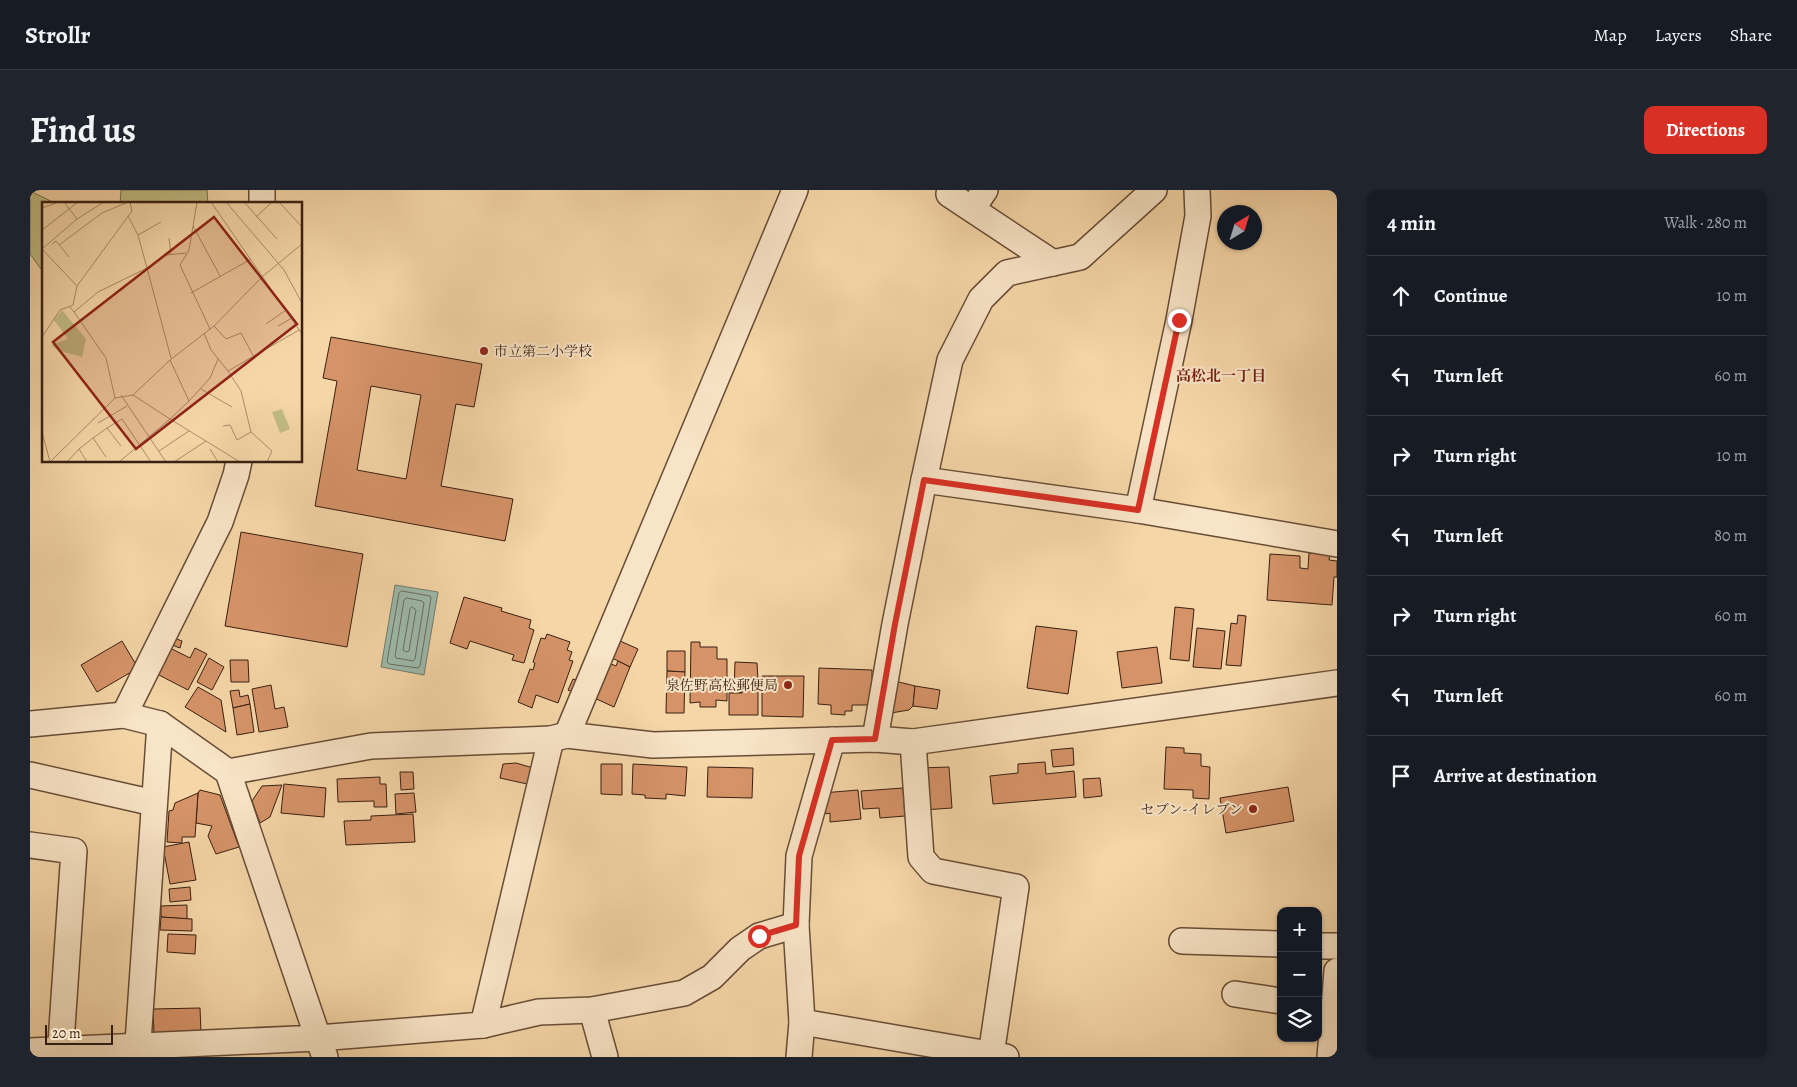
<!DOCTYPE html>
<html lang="en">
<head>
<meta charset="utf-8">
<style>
  :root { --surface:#171b24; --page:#20242c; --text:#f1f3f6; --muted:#9ea1a6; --line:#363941; --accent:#d93025 }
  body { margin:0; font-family:Alegreya,"Noto Serif JP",serif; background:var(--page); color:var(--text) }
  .controls { position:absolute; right:15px; bottom:15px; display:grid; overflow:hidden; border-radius:10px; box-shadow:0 1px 4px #0004 }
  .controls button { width:45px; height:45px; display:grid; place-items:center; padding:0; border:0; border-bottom:1px solid var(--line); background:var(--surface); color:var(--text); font:25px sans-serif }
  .compass { position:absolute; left:1187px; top:15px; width:45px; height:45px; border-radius:50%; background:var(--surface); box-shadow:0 1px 4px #0004; rotate:38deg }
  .scale { position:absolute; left:15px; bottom:12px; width:68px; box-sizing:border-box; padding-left:5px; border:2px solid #391f12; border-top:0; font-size:14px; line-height:18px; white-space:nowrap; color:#391f12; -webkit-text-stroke:4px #f8e4c6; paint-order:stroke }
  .stop { position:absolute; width:15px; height:15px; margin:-11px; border:4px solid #d93025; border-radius:50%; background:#fff }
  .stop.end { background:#d93025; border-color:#fff; box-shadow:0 1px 5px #0008 }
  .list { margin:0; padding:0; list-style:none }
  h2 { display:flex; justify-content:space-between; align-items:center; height:65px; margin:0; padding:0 20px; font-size:21px }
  h2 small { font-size:16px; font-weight:400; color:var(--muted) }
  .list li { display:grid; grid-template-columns:32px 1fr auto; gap:15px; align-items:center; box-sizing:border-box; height:80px; padding:0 20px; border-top:1px solid var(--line) }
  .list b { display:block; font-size:19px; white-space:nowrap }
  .list em { font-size:16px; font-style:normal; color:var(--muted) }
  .icon { flex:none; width:28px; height:28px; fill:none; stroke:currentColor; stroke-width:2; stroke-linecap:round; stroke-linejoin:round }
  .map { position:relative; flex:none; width:1307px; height:867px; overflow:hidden; border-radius:10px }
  header { display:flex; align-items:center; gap:30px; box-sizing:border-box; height:70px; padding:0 25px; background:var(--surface); border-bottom:1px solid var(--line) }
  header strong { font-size:24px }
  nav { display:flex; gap:28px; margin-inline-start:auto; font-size:18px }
  .intro { display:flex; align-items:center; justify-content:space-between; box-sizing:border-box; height:120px; padding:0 30px }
  h1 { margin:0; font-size:35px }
  .button { padding:12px 22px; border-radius:10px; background:var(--accent); color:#fff; font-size:18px; font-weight:700 }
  main { display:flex; gap:30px; padding:0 30px }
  aside { flex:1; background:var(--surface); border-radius:10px; box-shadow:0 1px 4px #0004 }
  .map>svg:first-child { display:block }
</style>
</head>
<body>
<header>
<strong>Strollr</strong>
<nav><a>Map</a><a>Layers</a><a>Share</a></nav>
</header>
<div class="intro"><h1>Find us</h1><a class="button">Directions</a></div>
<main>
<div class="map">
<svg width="1307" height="867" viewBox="0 0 1307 867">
  <rect width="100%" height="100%" fill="#f5d6a7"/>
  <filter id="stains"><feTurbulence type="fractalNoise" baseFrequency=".004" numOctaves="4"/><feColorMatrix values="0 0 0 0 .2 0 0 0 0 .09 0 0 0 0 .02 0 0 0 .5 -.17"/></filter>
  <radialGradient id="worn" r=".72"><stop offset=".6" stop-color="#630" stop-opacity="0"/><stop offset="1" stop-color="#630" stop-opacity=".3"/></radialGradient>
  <!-- green -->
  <g fill="#c1bc83" stroke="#7d6e4a">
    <path d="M91,0H177L178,14H90Z"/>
    <path d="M0,1L27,14H14V83L0,64Z"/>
  </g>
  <!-- water -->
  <path fill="#9cb9aa" stroke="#747b6d" d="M365,395L408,402L394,485L351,477Z"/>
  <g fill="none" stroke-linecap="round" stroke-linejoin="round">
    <!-- shore -->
    <g stroke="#6a6c5e" stroke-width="1">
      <path d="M372,401L400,406L401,408L390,476L388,478L359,474L357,472L369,403Z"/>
      <path d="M377,408L392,411L394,413L385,469L383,471L366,468L365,466L374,410Z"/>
      <path d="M382,417L386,420L379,461L376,462L373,460L380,419Z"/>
    </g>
  </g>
  <!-- building -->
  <g fill="#d69368" stroke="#391f12" fill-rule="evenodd">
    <path d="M301,147L452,174L444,217L426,214L411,296L483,309L475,351L285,316L307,191L293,188ZM341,196L391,205L376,289L327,280Z"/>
    <path d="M211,342L333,364L317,457L195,436Z"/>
    <path d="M1279,363L1300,364L1299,370L1307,371V387H1304L1302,415L1237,410L1240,364L1270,366V378L1278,379Z"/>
    <path d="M434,407L472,418L471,421L501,430L499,438L504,440L494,473L482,470L484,465L440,451L437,459L420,453Z"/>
    <path d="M1145,417L1164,419L1159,471L1140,469Z"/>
    <path d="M1208,425L1216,426L1211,476L1196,475L1201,433L1207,434Z"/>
    <path d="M1006,436L1047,441L1038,504L997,498Z"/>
    <path d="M1167,438L1195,441L1191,479L1163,477Z"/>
    <path d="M517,444L540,452L537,460L542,462L539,470L543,471L528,513L506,505L502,518L488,512L500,479L503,480L505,473L503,472L511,448L515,449Z"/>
    <path d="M144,448L152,451L150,458L142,455Z"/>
    <path d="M588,450L608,459L600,477L580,467Z"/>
    <path d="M92,451L108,478L67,502L51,475Z"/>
    <path d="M661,452H670V457H687V469H697V511L686,510V517H670V512L660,513Z"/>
    <path d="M1127,457L1132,493L1092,498L1087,462Z"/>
    <path d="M140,458L160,468L165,458L177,464L158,500L127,484Z"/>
    <path d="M637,461H655V482L637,481Z"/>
    <path d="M179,468L194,477L182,500L167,492Z"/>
    <path d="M200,470H218L219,492H201Z"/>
    <path d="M574,471L586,476L588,471L600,477L584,517L560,506Z"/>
    <path d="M705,472L727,473L728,490H713L712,503H704Z"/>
    <path d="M789,478L842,480V515H822V521H815V525L801,524V515L788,514Z"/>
    <path d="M637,481L655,482L654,523H636Z"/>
    <path d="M732,486H774L773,527L732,526Z"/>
    <path d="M543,489L549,491L545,503L538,500Z"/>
    <path d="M713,490H728V525H699V503H712Z"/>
    <path d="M861,490L885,496L883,516L879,520L855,524Z"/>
    <path d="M241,495L245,519L254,517L258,537L229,542L222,499Z"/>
    <path d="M885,496L910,500L907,519L883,516Z"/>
    <path d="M168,497L191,510L196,542L155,517Z"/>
    <path d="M209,500L210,507L218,505L220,514L203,518L200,501Z"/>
    <path d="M220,514L224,542L207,545L203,518Z"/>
    <path d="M1136,557L1154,558V563L1171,564V576L1180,577L1179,609L1163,608V600L1134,599Z"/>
    <path d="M1043,558L1044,575L1023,577L1021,560Z"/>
    <path d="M1015,572L1016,584L1044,581L1046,607L963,614L960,586L988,583V574Z"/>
    <path d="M486,573L510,580L506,596L470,588L473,574Z"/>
    <path d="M571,574H592V605L571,604Z"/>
    <path d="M603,574L657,577L655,606L636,604V609L615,608V605L602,604Z"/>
    <path d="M678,577L723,578L722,608L677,607Z"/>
    <path d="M919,577L922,618L893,620L890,578Z"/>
    <path d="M370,582H383L384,599L371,600Z"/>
    <path d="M350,587V594H356L357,617H344V611L308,612L307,589Z"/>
    <path d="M1070,588L1072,606L1054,608L1053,589Z"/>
    <path d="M254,594L296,598L294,627L251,623Z"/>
    <path d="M252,595L240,627L230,633L222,611L232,596Z"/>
    <path d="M1258,597L1264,631L1196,643L1190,608Z"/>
    <path d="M873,598L875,626L850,628L849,618L833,619L831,601Z"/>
    <path d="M170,600L190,605L209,657L186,664L178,646L182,636L166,633L168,603Z"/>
    <path d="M828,600L831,629L800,632V623L796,624L792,603Z"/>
    <path d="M168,603L165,647H152V653L137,652L139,621L143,620L145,613Z"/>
    <path d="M384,603L386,622L366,624L365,604Z"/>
    <path d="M383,624L385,652L316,655L314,631L341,630V626Z"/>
    <path d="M159,652L166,690L140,694L133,657Z"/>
    <path d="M160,697L161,710L140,712L139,699Z"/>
    <path d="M157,715V729L131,727V716Z"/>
    <path d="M131,727L162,729V741L130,740Z"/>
    <path d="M138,744L166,745L165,764L137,762Z"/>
    <path d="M170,818L171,842L124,844L123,819Z"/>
  </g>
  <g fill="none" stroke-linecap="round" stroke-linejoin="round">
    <!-- minor casing -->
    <g stroke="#684d37" stroke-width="28">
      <g id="minor">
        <path d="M232,0V14"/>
        <path d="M919,4L1023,73"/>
        <path d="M942,19L955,0"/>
        <path d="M894,290L1108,320L1307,354"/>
        <path d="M1108,320L1149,130L1168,26L1167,0"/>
        <path d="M94,525L190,332L206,285L209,271"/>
        <path d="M0,534L94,525L130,534L198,582L341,556L521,549"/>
        <path d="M537,545L765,0"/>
        <path d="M845,549L865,434L894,290L920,170L951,109L977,83L1050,67L1124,0"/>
        <path d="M802,550L769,666L766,735L772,832L976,867"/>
        <path d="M883,552L891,667L903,681L986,697L961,865"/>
        <path d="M0,585L124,613"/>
        <path d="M0,655L44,661L30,867"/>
        <path d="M1152,751L1251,754"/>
        <path d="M1288,756H1307"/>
        <path d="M1205,804L1251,811"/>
        <path d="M562,820L575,867"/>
        <path d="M453,835L509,822L562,820L654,803L682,787L710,759L729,746L766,735"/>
        <path d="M0,861L288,848L198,582"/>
        <path d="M107,867L130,534"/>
        <path d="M295,867L288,848L453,835L521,549L537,545L623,555L845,549L883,552L1307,493"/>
        <path d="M769,867L772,832"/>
        <path d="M1300,867L1307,781"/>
      </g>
    </g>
    <!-- minor -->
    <use href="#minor" stroke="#f8e4c6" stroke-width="25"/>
  </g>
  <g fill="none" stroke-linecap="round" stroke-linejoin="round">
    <!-- route -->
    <path stroke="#d93025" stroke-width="6" d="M729,746L766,735L769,666L802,550L845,549L865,434L894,290L1108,320L1149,130"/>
  </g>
  <!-- markers -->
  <g fill="#8f2418" stroke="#f8e4c6" stroke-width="2">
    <circle cx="454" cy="161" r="5"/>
    <circle cx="758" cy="495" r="5"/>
    <circle cx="1223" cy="619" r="5"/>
  </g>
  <g text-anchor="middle" stroke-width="4" stroke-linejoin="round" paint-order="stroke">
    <!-- poi labels -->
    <g font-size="14" fill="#391f12" stroke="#f8e4c6" text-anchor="end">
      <text x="464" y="166" text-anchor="start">市立第二小学校</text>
      <text x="748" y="500">泉佐野高松郵便局</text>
      <text x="1213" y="624">セブン-イレブン</text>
    </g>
    <!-- neighbourhood labels -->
    <g font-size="15" font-weight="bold" fill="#7a1f14" stroke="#f8e4c6">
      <text x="1191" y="191">高松北一丁目</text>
    </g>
  </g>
  <!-- overview -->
  <g transform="translate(12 12)">
    <rect width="260" height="260" fill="#f5d6a7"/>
    <path d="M20,108L44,137L40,155L15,148L9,143L26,137L12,118ZM240,207L248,227L238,231L230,210Z" fill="#c1bc83"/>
    <path fill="none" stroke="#aa8d6b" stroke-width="1" d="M22,0L35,17M155,0L147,48L138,63L168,127M169,0L260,132M184,0L242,68L260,101M202,0L235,37M237,0L260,25M0,6L17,0M214,15L230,0M151,24L178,74M0,28L36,0M96,33L119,20M127,36L129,53M10,42L14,39L27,55M17,43L60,11L86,0M0,47L35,17L62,0M0,47L35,84M124,53L144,51M105,66L129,156M149,91L209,57M28,105L32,110L56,90L105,66L96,33L86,14M32,110L64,156L73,196M224,122L244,108M172,124L184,137L199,131L212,155M236,124L250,116M162,131L169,148L186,169L257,128M0,135L18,108L31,103L35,84L90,9L88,0M186,169L199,189L209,230L230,249L225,260M159,187L190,205M79,193L124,260M147,199L168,176L176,157M56,221L85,204M181,224L188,223L195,238L209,230M65,226L80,217L109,260M0,230L8,260M51,236L65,226L79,244M37,247L51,236L64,255M168,247L176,260M117,249L147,229M8,260L73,196L91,193L128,158M25,260L37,247L45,260M77,260L128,217L91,193M132,260L164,239M198,260L128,217L147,199L128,158L172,124L221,74L260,42"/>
    <path fill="#8f2418" fill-opacity="0.15" stroke="#8f2418" stroke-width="2.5" d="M172,15L255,122L94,247L11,140Z"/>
    <rect width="260" height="260" fill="none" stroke="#391f12" stroke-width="2.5"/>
  </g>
  <rect width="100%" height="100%" filter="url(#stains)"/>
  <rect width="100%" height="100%" fill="url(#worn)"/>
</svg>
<div class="controls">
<button>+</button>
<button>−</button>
<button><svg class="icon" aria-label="layers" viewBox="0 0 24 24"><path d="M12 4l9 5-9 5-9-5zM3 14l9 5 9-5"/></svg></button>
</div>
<svg class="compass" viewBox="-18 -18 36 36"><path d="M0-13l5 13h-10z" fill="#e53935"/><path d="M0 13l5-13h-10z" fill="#9ea1a6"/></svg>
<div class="scale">20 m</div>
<div class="stop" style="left:729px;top:746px"></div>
<div class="stop end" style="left:1149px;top:130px"></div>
</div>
<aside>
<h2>4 min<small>Walk · 280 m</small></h2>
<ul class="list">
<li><svg class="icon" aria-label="ahead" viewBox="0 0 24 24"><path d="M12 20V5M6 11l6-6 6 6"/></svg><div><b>Continue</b></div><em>10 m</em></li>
<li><svg class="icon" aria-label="left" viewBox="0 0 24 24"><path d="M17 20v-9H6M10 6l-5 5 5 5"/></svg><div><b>Turn left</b></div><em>60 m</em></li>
<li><svg class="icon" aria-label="right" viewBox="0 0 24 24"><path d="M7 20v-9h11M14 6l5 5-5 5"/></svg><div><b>Turn right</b></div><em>10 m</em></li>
<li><svg class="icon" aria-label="left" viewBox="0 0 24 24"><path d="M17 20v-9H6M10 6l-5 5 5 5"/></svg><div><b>Turn left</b></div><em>80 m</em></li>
<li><svg class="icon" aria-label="right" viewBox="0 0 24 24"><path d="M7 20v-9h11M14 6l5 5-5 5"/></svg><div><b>Turn right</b></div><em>60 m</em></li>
<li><svg class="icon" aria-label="left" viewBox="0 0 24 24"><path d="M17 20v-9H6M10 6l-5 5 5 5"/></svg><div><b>Turn left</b></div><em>60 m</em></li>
<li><svg class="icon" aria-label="arrive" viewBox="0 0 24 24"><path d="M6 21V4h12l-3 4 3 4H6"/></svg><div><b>Arrive at destination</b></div></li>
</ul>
</aside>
</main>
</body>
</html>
